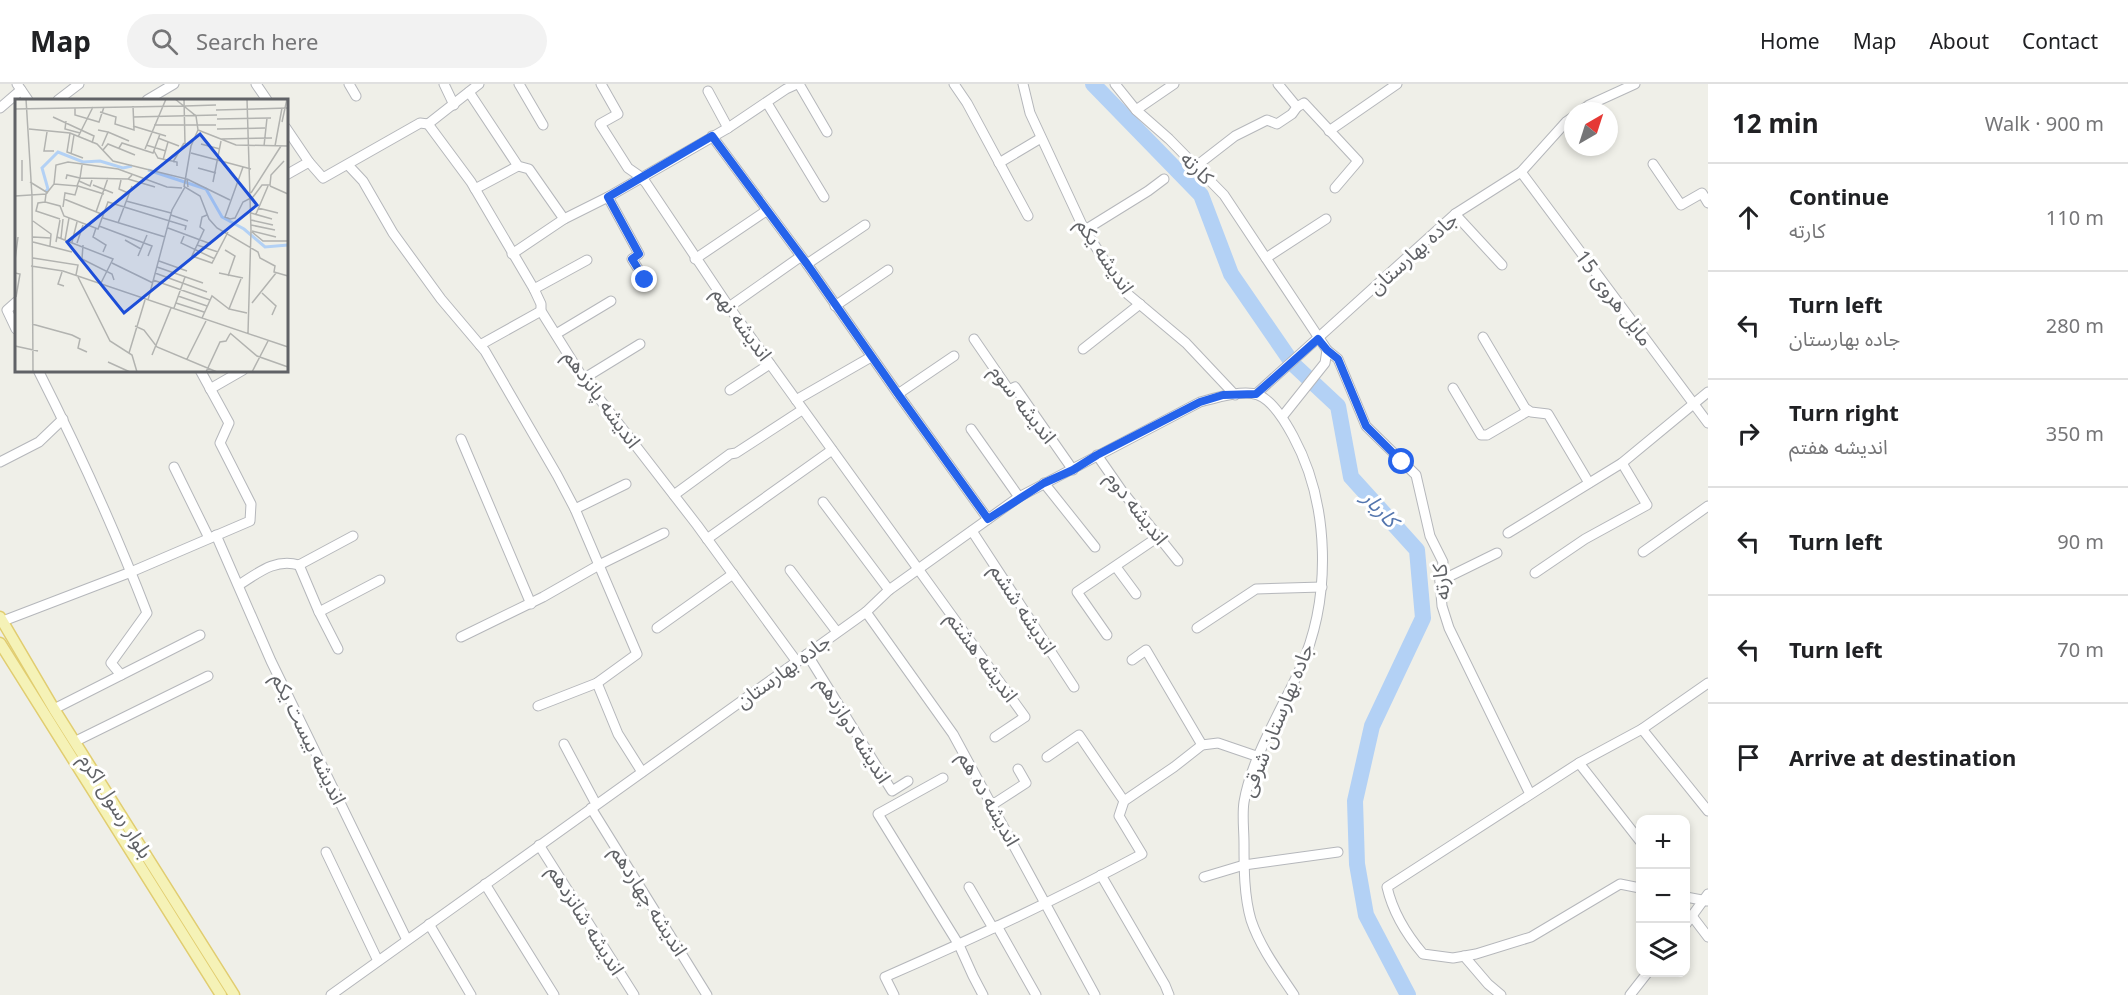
<!DOCTYPE html>
<html lang="en">
<head>
<meta charset="utf-8">
<style>
  :root { --surface:#fff; --page:#f2f2f2; --text:#202124; --muted:#757577; --line:#e0e0e0 }
  body { margin:0; font-family:"Noto Sans","Noto Sans Arabic",sans-serif; background:var(--page); color:var(--text) }
  .controls { position:absolute; right:18px; bottom:18px; display:grid; overflow:hidden; border-radius:12px; box-shadow:0 3px 9px #0003 }
  .controls button { width:54px; height:54px; display:grid; place-items:center; padding:0; border:0; border-bottom:2px solid var(--line); background:var(--surface); color:var(--text); font:30px sans-serif }
  .compass { position:absolute; left:1564px; top:18px; width:54px; height:54px; border-radius:50%; background:var(--surface); box-shadow:0 3px 9px #0003; rotate:39deg }
  .stop { position:absolute; width:18px; height:18px; margin:-14px; border:4px solid #2563eb; border-radius:50%; background:#fff }
  .stop.end { background:#2563eb; border-color:#fff; box-shadow:0 2px 6px #0008 }
  .list { margin:0; padding:0; list-style:none }
  h2 { display:flex; justify-content:space-between; align-items:center; height:78px; margin:0; padding:0 24px; font-size:26px }
  h2 small { font-size:20px; font-weight:400; color:var(--muted) }
  .list li { display:grid; grid-template-columns:39px 1fr auto; gap:18px; align-items:center; box-sizing:border-box; height:108px; padding:0 24px; border-top:2px solid var(--line) }
  .list b { display:block; font-size:22px; white-space:nowrap }
  .list p { margin:0; font-size:20px; white-space:nowrap; color:var(--muted) }
  .list em { font-size:20px; font-style:normal; color:var(--muted) }
  .icon { flex:none; width:33px; height:33px; fill:none; stroke:currentColor; stroke-width:2; stroke-linecap:round; stroke-linejoin:round }
  .map { position:relative; flex:none; width:1708px; height:911px; overflow:hidden }
  header { display:flex; align-items:center; gap:36px; box-sizing:border-box; height:84px; padding:0 30px; background:var(--surface); border-bottom:2px solid var(--line) }
  header strong { font-size:28px }
  nav { display:flex; gap:33px; margin-inline-start:auto; font-size:21px }
  .search { width:420px; height:54px; background:var(--page); display:flex; align-items:center; gap:15px; box-sizing:border-box; padding:0 21px; border-radius:33px; color:var(--muted); font-size:22px }
  main { display:flex }
  aside { flex:1; background:var(--surface) }
  .map>svg:first-child { display:block }
</style>
</head>
<body>
<header>
<strong>Map</strong>
<div class="search"><svg class="icon" aria-label="search" viewBox="0 0 24 24"><circle cx="10" cy="10" r="6"/><path d="M15 15l6 6"/></svg>Search here</div>
<nav><a>Home</a><a>Map</a><a>About</a><a>Contact</a></nav>
</header>
<main>
<div class="map">
<svg width="1708" height="911" viewBox="0 0 1708 911">
  <rect width="100%" height="100%" fill="#efefe8"/>
  <g fill="none" stroke-linecap="round" stroke-linejoin="round">
    <!-- river -->
    <path stroke="#b3d1f5" stroke-width="16" d="M1093,0L1201,111L1231,190L1293,280L1338,322L1351,393L1417,466L1423,534L1372,642L1355,717L1357,780L1366,831L1408,911"/>
    <!-- minor casing -->
    <g stroke="#b5b7bb" stroke-width="11">
      <g id="minor">
        <path d="M17,0L28,16"/>
        <path d="M256,0L267,16"/>
        <path d="M349,0L356,12"/>
        <path d="M444,0L454,21"/>
        <path d="M519,0L543,41"/>
        <path d="M601,0L618,30L600,40L628,84L641,93L646,99L729,223L1025,633L995,653"/>
        <path d="M799,0L827,48"/>
        <path d="M954,0L967,19L1028,132"/>
        <path d="M1023,0L1030,29L1083,143L1124,207L1186,259L1235,311"/>
        <path d="M1115,0L1136,26L1169,55L1224,111L1327,266L1325,279L1282,333"/>
        <path d="M1278,0L1297,23L1304,19L1358,77L1335,104"/>
        <path d="M708,7L728,44"/>
        <path d="M469,8L518,82L529,85L564,135"/>
        <path d="M58,16L79,0"/>
        <path d="M147,16L174,0"/>
        <path d="M767,19L824,113"/>
        <path d="M0,24L21,6"/>
        <path d="M1136,26L1174,0"/>
        <path d="M1581,27L1589,21L1635,0"/>
        <path d="M428,40L471,98L534,205L541,220V227L581,291L697,441L797,578"/>
        <path d="M428,40L479,0"/>
        <path d="M286,44L309,78L323,94L420,39L428,40"/>
        <path d="M1329,47L1397,0"/>
        <path d="M712,52L807,180L898,310L988,435"/>
        <path d="M999,79L1041,54"/>
        <path d="M1653,80L1681,121L1702,109L1708,119"/>
        <path d="M348,81L363,97L393,149L441,215L485,267L557,391L575,425L637,570L597,599L538,622"/>
        <path d="M1195,83L1235,52L1267,36L1277,40L1292,30L1297,23"/>
        <path d="M1521,88L1708,339"/>
        <path d="M286,91L309,78"/>
        <path d="M475,105L518,82"/>
        <path d="M608,113L639,170L632,175L645,196"/>
        <path d="M1455,130L1502,181"/>
        <path d="M1085,146L1148,107L1164,95"/>
        <path d="M512,170L564,135L608,113L728,44L786,5L797,0"/>
        <path d="M1266,174L1326,135"/>
        <path d="M695,175L766,127"/>
        <path d="M807,180L865,141"/>
        <path d="M534,205L587,176"/>
        <path d="M16,218L7,226L16,245"/>
        <path d="M835,222L888,186"/>
        <path d="M729,223L800,173"/>
        <path d="M556,250L611,217"/>
        <path d="M1483,253L1525,324L1531,328L1548,330L1589,399"/>
        <path d="M974,255L1009,306L1015,303L1073,386"/>
        <path d="M480,261L541,227"/>
        <path d="M1083,265L1140,220"/>
        <path d="M1327,266L1338,275L1366,342L1416,391L1430,452L1443,478L1440,497L1442,522L1449,544L1530,710"/>
        <path d="M38,286C78,365 115,446 147,529L111,579L121,591"/>
        <path d="M583,295L640,260"/>
        <path d="M1453,304L1481,351H1487L1528,327"/>
        <path d="M210,305L243,286"/>
        <path d="M730,306L770,280"/>
        <path d="M898,310L954,272"/>
        <path d="M1256,310L1455,130L1521,88L1566,38L1573,33"/>
        <path d="M796,316L871,273"/>
        <path d="M971,345L1019,413"/>
        <path d="M461,355L531,520"/>
        <path d="M1097,371L1122,407L1178,477"/>
        <path d="M0,378L39,358L63,335"/>
        <path d="M174,383L209,454"/>
        <path d="M1044,399L1095,463"/>
        <path d="M674,411L730,370L736,369L802,326"/>
        <path d="M823,418L889,506"/>
        <path d="M575,425L626,400"/>
        <path d="M972,447L1074,603"/>
        <path d="M1508,449L1622,379L1708,308"/>
        <path d="M216,451L271,577L407,856"/>
        <path d="M707,455L832,366"/>
        <path d="M1643,468L1708,422"/>
        <path d="M299,481L319,528L338,565"/>
        <path d="M1116,483L1136,510"/>
        <path d="M790,486L837,548"/>
        <path d="M1535,489L1585,455L1647,421L1622,379"/>
        <path d="M1440,497L1497,469"/>
        <path d="M239,501C258,489 275,474 299,481L353,452"/>
        <path d="M319,528L380,496"/>
        <path d="M866,528L953,650L1095,911"/>
        <path d="M3,537L131,488L250,437L251,420L220,359L229,339L200,286"/>
        <path d="M657,544L733,490"/>
        <path d="M1197,544L1256,505L1322,503"/>
        <path d="M1107,551L1077,508L1158,453"/>
        <path d="M461,553L543,513L599,481L664,449"/>
        <path d="M807,570L892,707L908,697"/>
        <path d="M1132,576L1146,566L1202,661"/>
        <path d="M597,599L618,650L642,688"/>
        <path d="M54,625L200,551"/>
        <path d="M1642,645L1708,727"/>
        <path d="M76,657L208,592"/>
        <path d="M564,660L596,720"/>
        <path d="M1047,673L1079,651L1124,717"/>
        <path d="M1579,679L1640,757"/>
        <path d="M943,694L878,730L959,861L973,892L983,911"/>
        <path d="M992,721L1026,699L1018,685"/>
        <path d="M591,724L707,911"/>
        <path d="M539,761L634,911"/>
        <path d="M326,768L378,877"/>
        <path d="M1101,791L1165,901L1169,911"/>
        <path d="M1204,793L1244,781L1338,768"/>
        <path d="M485,800L554,911"/>
        <path d="M969,803L993,844"/>
        <path d="M1640,804L1620,800L1531,853L1476,870L1453,874L1423,870C1406,850 1393,829 1387,803L1579,679L1642,645L1708,599"/>
        <path d="M1686,813L1707,817"/>
        <path d="M1692,832L1708,853"/>
        <path d="M429,840L471,911"/>
        <path d="M1686,840L1708,810"/>
        <path d="M997,842L1036,911"/>
        <path d="M1464,872L1488,900L1501,911"/>
        <path d="M331,911L866,528L889,506L1019,413L1200,318C1215,314 1244,305 1258,311C1272,316 1286,339 1293,352C1330,420 1332,514 1300,585C1282,625 1251,675 1244,718C1242,731 1244,746 1244,759C1244,784 1244,812 1251,836C1260,863 1278,887 1294,911"/>
        <path d="M894,911L885,893C972,855 1058,815 1142,770L1119,732L1124,717L1174,683L1202,661L1218,659L1259,673"/>
        <path d="M1630,911L1648,888"/>
      </g>
    </g>
    <!-- major casing -->
    <g stroke="#e1cd70" stroke-width="13">
      <g id="major">
        <path d="M0,533L54,625L234,911"/>
        <path d="M0,559L221,911"/>
      </g>
    </g>
    <!-- minor -->
    <use href="#minor" stroke="#fff" stroke-width="9"/>
    <!-- major -->
    <use href="#major" stroke="#f5f2b7" stroke-width="10"/>
  </g>
  <g fill="none" stroke-linecap="round" stroke-linejoin="round">
    <!-- route -->
    <path stroke="#2563eb" stroke-width="8" d="M645,196L632,175L639,170L608,113L712,52L807,180L898,310L988,435L1044,399L1073,386L1097,371L1200,318L1223,311L1256,310L1318,255L1327,266L1338,275L1366,342L1402,378"/>
  </g>
  <g text-anchor="middle" stroke-width="6" stroke-linejoin="round" paint-order="stroke">
    <!-- street labels -->
    <g font-size="20" fill="#606266" stroke="#fff">
      <text transform="translate(1197 84) rotate(46)" y="7">کارته</text>
      <text transform="translate(1413 169) rotate(-42)" y="7">جاده بهارستان</text>
      <text transform="translate(1105 172) rotate(56)" y="7">اندیشه یکم</text>
      <text transform="translate(1614 214) rotate(53)" y="7">مایل هروی 15</text>
      <text transform="translate(742 240) rotate(54)" y="7">اندیشه نهم</text>
      <text transform="translate(602 315) rotate(54)" y="7">اندیشه پانزدهم</text>
      <text transform="translate(1023 320) rotate(52)" y="7">اندیشه سوم</text>
      <text transform="translate(1137 424) rotate(52)" y="7">اندیشه دوم</text>
      <text transform="translate(1441 498) rotate(-95)" y="7">کارته</text>
      <text transform="translate(1023 525) rotate(57)" y="7">اندیشه ششم</text>
      <text transform="translate(982 573) rotate(54)" y="7">اندیشه هشتم</text>
      <text transform="translate(783 587) rotate(-36)" y="7">جاده بهارستان</text>
      <text transform="translate(1277 636) rotate(-68)" y="7">جاده بهارستان شرقی</text>
      <text transform="translate(854 646) rotate(58)" y="7">اندیشه دوازدهم</text>
      <text transform="translate(309 655) rotate(64)" y="7">اندیشه بیست یکم</text>
      <text transform="translate(989 715) rotate(61)" y="7">اندیشه ده هم</text>
      <text transform="translate(116 722) rotate(58)" y="7">بلوار رسول اکرم</text>
      <text transform="translate(649 817) rotate(58)" y="7">اندیشه چهاردهم</text>
      <text transform="translate(586 836) rotate(58)" y="7">اندیشه شانزدهم</text>
    </g>
    <!-- water labels -->
    <g font-size="21" font-style="italic" fill="#5476ae" stroke="#fff">
      <text transform="translate(1380 425) rotate(47)" y="7">کاربار</text>
    </g>
  </g>
  <!-- overview -->
  <g transform="translate(15 15)">
    <rect width="273" height="273" fill="#efefe8"/>
    <path fill="none" stroke="#b3d1f5" stroke-width="3" d="M133,71L191,90L207,118L229,130L250,148L273,146M30,93L33,90L27,69L43,53L68,63L85,62L108,69L117,67"/>
    <path fill="none" stroke="#b2b3b0" stroke-width="1.5" d="M11,0L17,97M160,0L181,17L183,31L176,47L169,88M169,0L170,45M232,0L236,131L233,234M170,7L201,6M60,9V16L84,23L89,8M0,10L169,7M201,11L273,9M85,13L101,18L100,25L119,31L118,7M38,18L79,37L77,44M118,18L202,16M202,20L256,19M51,22L50,30L65,34M267,23L272,0M139,26H201M118,27L151,37M14,30L55,34L82,45L98,62L172,80L173,88M202,30L250,29M83,31L93,33L87,47M183,31L221,46L273,47M32,33L29,52H39M93,33L114,42M55,34L52,53L68,59M63,38L78,8M143,39L164,47M206,40L257,39M186,45L205,50M131,46L151,52M249,47L252,19M260,47L267,9M104,49L107,44L138,54L145,35M130,50L151,0M88,51L93,45L120,56M139,52L143,59L162,63V67M176,54L236,70M56,55L59,36M7,61V82M148,61L153,43M158,63L169,44M228,68L210,118L215,120L220,119L228,103L238,98L247,86H255L256,76L269,62M183,69L201,74M51,80L52,76L65,79L67,66M113,80L140,88M172,80L215,101M106,81L104,90L113,94M64,82L75,87L77,81M15,83L33,94M198,83L206,42M39,85L41,66L53,63L103,70L152,88L167,89M78,86L98,94M63,87L89,95M255,87L273,95M236,94L266,47M31,95L39,85L62,87L65,79L113,80L117,76M0,97L31,95L30,103L45,107L49,117L83,130L93,103L171,127L170,131M17,97L18,273M49,100L89,116M111,102L156,114M30,103L23,104L21,112L45,120M48,108L50,94L60,96L63,86M243,109L263,114M81,113L93,79M236,114L257,120M241,115L253,87M156,116L173,122M192,116L187,118L185,128L189,131L177,157L197,164L213,133M88,119L150,138M236,121L258,126M18,122L36,135L35,147M103,124L117,87M236,126L260,131M84,127L137,147L133,157M81,129L78,138L91,146L88,153M153,129L196,145M237,132L261,138M237,133L248,142H273M169,137L166,144L200,160M18,138L36,139M42,138L98,160L86,184M46,139L48,120M50,141L54,119M110,141L126,150M18,143L57,153M41,143L45,121M57,143L62,123M62,144L68,126M68,146L67,160L97,175L99,181M182,146L203,153M210,151L220,157L213,177M123,157L132,136M18,159L63,166L61,176M0,161L3,138M144,162L172,172M97,164L138,184M16,167L48,172L273,248M142,168L188,184M47,173L43,185L49,187M0,174L5,175L1,198M140,174L192,193M204,174L228,179M63,178L95,242L117,256L122,273M226,180L214,210L232,214M138,181L195,201M247,194L261,207L257,216M163,197L192,207M133,201L157,111L170,88L185,97L194,120L202,129L243,153L245,159L260,167L259,173L273,177M161,204L189,213M237,204L261,174M159,209L170,178M187,219L197,197L214,210M17,225L57,236L65,240L63,249L72,253M120,227L129,231L142,248L202,273M215,234L242,257L273,268M0,247L23,252M114,254L130,201M137,256L156,209M172,260L191,222M93,263L115,273M191,273L205,243L211,242L215,235M237,273L253,242"/>
    <path fill="#1d4ed8" fill-opacity="0.15" stroke="#1d4ed8" stroke-width="3" d="M185,35L242,106L109,214L52,143Z"/>
    <rect width="273" height="273" fill="none" stroke="#606266" stroke-width="3"/>
  </g>
</svg>
<div class="controls">
<button>+</button>
<button>−</button>
<button><svg class="icon" aria-label="layers" viewBox="0 0 24 24"><path d="M12 4l9 5-9 5-9-5zM3 14l9 5 9-5"/></svg></button>
</div>
<svg class="compass" viewBox="-18 -18 36 36"><path d="M0-13l5 13h-10z" fill="#e53935"/><path d="M0 13l5-13h-10z" fill="#757577"/></svg>
<div class="stop" style="left:1402px;top:378px"></div>
<div class="stop end" style="left:645px;top:196px"></div>
</div>
<aside>
<h2>12 min<small>Walk · 900 m</small></h2>
<ul class="list">
<li><svg class="icon" aria-label="ahead" viewBox="0 0 24 24"><path d="M12 20V5M6 11l6-6 6 6"/></svg><div><b>Continue</b><p>کارته</p></div><em>110 m</em></li>
<li><svg class="icon" aria-label="left" viewBox="0 0 24 24"><path d="M17 20v-9H6M10 6l-5 5 5 5"/></svg><div><b>Turn left</b><p>جاده بهارستان</p></div><em>280 m</em></li>
<li><svg class="icon" aria-label="right" viewBox="0 0 24 24"><path d="M7 20v-9h11M14 6l5 5-5 5"/></svg><div><b>Turn right</b><p>اندیشه هفتم</p></div><em>350 m</em></li>
<li><svg class="icon" aria-label="left" viewBox="0 0 24 24"><path d="M17 20v-9H6M10 6l-5 5 5 5"/></svg><div><b>Turn left</b></div><em>90 m</em></li>
<li><svg class="icon" aria-label="left" viewBox="0 0 24 24"><path d="M17 20v-9H6M10 6l-5 5 5 5"/></svg><div><b>Turn left</b></div><em>70 m</em></li>
<li><svg class="icon" aria-label="arrive" viewBox="0 0 24 24"><path d="M6 21V4h12l-3 4 3 4H6"/></svg><div><b>Arrive at destination</b></div></li>
</ul>
</aside>
</main>
</body>
</html>
